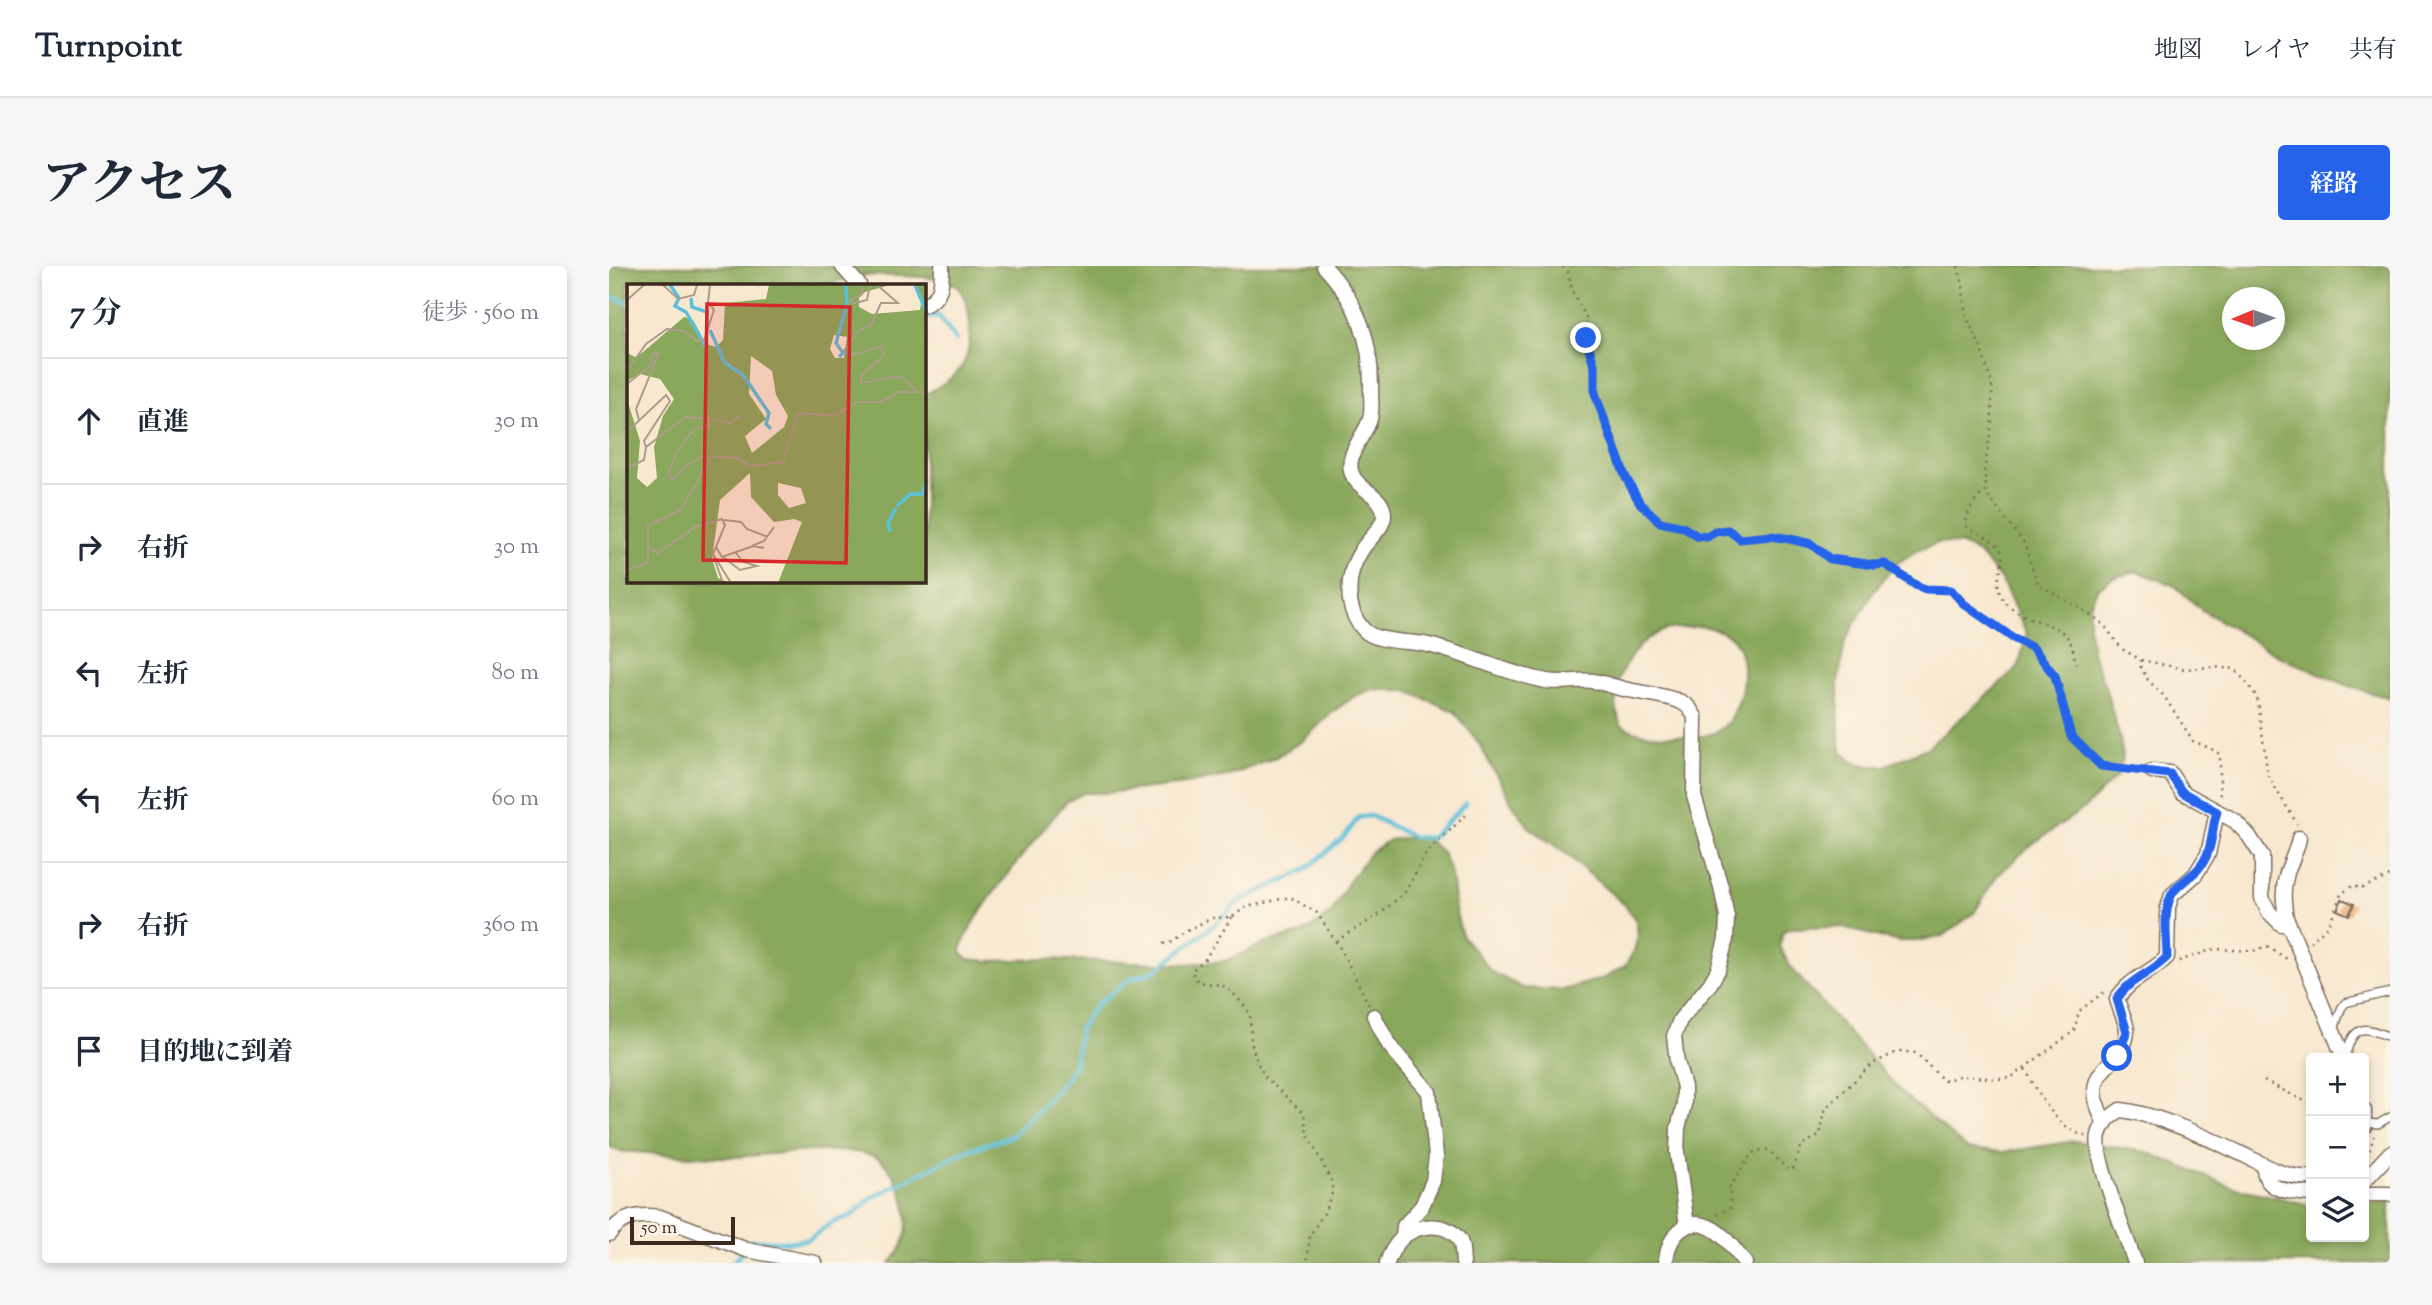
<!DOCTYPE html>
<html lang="ja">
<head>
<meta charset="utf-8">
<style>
  :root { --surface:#fff; --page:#f6f6f7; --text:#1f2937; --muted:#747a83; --line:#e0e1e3; --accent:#2563eb }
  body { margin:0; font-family:"Sorts Mill Goudy","Noto Serif JP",serif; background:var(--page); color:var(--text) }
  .controls { position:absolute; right:21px; bottom:21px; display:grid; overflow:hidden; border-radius:7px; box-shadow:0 4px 10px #0003 }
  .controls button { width:63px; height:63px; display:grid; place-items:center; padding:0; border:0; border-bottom:2px solid var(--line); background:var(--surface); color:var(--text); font:35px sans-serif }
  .compass { position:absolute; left:1613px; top:21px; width:63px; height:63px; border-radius:50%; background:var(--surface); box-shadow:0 4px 10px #0003; rotate:269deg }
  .scale { position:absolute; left:21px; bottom:18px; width:105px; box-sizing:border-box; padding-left:7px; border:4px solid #3b2a1e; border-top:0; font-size:19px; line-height:24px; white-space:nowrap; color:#3b2a1e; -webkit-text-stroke:5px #fcf5e5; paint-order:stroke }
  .stop { position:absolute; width:21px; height:21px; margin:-16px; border:5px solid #2563eb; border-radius:50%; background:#fff }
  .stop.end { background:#2563eb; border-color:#fff; box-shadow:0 2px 7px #0008 }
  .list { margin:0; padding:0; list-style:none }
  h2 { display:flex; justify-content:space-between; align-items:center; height:91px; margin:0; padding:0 28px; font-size:30px }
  h2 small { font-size:23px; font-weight:400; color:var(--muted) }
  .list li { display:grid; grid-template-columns:46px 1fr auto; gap:21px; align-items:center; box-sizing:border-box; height:126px; padding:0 28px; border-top:2px solid var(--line) }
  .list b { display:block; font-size:26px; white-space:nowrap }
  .list em { font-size:23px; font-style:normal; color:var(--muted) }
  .icon { flex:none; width:38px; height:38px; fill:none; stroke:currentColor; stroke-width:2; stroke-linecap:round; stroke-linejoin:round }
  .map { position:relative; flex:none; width:1781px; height:997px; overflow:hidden; border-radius:7px }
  header { display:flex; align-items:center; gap:42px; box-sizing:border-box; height:98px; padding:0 35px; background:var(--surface); border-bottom:2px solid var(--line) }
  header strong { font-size:33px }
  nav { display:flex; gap:38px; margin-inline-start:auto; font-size:24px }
  .intro { display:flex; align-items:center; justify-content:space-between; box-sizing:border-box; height:168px; padding:0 42px }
  h1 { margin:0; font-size:49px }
  .button { padding:18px 32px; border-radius:7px; background:var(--accent); color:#fff; font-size:24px; font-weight:700 }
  main { display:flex; gap:42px; padding:0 42px }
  aside { flex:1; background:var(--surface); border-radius:7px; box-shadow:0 4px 10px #0003 }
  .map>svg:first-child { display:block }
</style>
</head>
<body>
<header>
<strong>Turnpoint</strong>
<nav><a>地図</a><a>レイヤ</a><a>共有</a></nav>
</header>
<div class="intro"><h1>アクセス</h1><a class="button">経路</a></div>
<main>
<aside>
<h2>7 分<small>徒歩 · 560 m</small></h2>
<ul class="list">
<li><svg class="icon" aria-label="ahead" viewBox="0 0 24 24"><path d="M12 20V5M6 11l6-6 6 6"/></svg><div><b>直進</b></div><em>30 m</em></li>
<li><svg class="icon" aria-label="right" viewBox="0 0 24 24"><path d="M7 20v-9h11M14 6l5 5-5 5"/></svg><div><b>右折</b></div><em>30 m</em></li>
<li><svg class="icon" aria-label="left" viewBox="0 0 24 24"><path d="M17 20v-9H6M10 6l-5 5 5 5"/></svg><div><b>左折</b></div><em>80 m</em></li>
<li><svg class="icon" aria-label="left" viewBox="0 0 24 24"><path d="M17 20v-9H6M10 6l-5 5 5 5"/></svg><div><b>左折</b></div><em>60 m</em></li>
<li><svg class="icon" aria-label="right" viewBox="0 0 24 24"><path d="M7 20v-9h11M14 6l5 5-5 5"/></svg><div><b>右折</b></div><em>360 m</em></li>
<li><svg class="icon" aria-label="arrive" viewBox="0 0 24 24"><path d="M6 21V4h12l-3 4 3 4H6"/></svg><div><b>目的地に到着</b></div></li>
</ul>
</aside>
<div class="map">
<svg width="1781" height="997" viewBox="0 0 1781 997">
  <rect width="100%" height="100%" fill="#fcf5e5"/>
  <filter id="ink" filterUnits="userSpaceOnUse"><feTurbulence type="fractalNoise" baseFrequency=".0143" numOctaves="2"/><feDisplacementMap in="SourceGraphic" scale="14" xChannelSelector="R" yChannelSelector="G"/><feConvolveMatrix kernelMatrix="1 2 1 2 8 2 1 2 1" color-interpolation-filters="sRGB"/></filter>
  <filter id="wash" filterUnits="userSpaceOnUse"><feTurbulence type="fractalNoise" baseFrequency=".00686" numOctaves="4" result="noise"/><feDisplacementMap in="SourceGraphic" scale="28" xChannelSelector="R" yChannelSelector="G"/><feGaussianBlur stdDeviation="1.57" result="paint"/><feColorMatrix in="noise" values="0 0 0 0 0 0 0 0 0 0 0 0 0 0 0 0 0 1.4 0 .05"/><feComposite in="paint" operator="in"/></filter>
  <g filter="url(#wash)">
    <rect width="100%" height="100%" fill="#f8e8d0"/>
    <!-- forest -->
    <path fill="#89a85b" stroke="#62693c" stroke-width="2" fill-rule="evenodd" d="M0,0H1781V432L1745,422L1672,391L1593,344L1566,320L1528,305L1503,312L1488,323L1480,341V364L1483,386L1496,420L1511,473L1514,491L1509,509L1477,541L1422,579L1387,611L1365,647L1334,670L1306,675H1287L1232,661L1184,662L1174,665L1171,680L1180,700L1294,828L1359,883L1395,886L1466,875L1537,886L1623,921L1702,939V971H1755V937L1781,934V997H281C297,979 300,967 297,943C295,927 284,903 270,893C245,876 154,890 121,891C84,891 46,887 9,885L0,880ZM251,9C271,10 331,8 346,19C364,32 365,84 353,100C344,114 329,121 315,129V315H19V19H215ZM1624,32H1666V74H1624ZM1331,276L1353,279L1369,287L1393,315L1418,368L1409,402L1318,482L1276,500H1260L1244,496L1233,486L1230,474L1229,417L1236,375L1264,326L1286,299L1307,285ZM1094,360C1104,363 1116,365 1124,373C1143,393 1134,451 1109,465C1095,473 1077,470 1062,470C1044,470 1025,468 1011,458C1008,447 1006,436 1007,425C1010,401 1032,371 1056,364C1068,361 1082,362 1094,360ZM764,423L798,425L845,445L869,476L904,539L920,561L956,587L1017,640L1027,655L1029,670L1025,685L1016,700L995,712L954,724L914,722L883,706L853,670L846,643L842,608L833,586L818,573L804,571L780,574L761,587L739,617L723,646L696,666L659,676L616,695L579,698L435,693L379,695L360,693L352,687C352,659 436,562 457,536L474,527H496L576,518L622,509L665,492L693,475L726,444L746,430Z"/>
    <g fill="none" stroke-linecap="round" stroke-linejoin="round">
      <!-- stream -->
      <g stroke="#5dc0db" stroke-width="4.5">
        <path d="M0,30L19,36"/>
        <path d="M315,51L330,50L347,74"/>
        <path d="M138,979L142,974L180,976L200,973L224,956L242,950L264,931L356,885L403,870L439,834L459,809L465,800L471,762L487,739L521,713L544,706L605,659L630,635L695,605L735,571L750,551L762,550L804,571L822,572L857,537"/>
        <path d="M124,997L133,986"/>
      </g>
    </g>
    <g id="blocks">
      <!-- building -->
      <path fill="#eaaa6f" d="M1733,633L1745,638L1740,649L1728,644Z"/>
    </g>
  </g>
  <g filter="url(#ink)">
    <use href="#blocks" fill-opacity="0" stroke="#7d6c5c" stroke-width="2"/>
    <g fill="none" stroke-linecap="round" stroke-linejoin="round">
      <!-- lane casing -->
      <g stroke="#7d6c5c" stroke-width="10">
        <g id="lane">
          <path d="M1725,764L1732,743L1736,737L1781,726"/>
          <path d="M1734,787L1738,785C1746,756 1758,762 1781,771"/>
          <path d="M1756,857L1769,858L1781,851"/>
        </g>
      </g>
      <!-- street casing -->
      <g stroke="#7d6c5c" stroke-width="17">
        <g id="street">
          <path d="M233,0L250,19"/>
          <path d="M715,0C749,37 763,74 762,125C762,135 764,147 760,156C754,171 738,188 742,205C747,225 776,228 775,250C774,263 758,274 752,285C737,308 735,343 755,364C766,376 798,375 815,378C857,387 895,407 937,415C953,418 969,413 984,415C996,417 1008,422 1020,424C1037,428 1056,429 1072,436C1079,439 1082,444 1086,451L1085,530L1112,621L1118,651L1117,673L1109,704L1101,718L1071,754L1065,770L1068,796L1075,821V839L1069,862L1068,886L1078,960"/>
          <path d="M315,39C333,32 333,17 333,0"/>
          <path d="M1543,505L1561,507L1573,526L1626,555L1640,570L1653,590V632L1660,646L1672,658H1680"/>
          <path d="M1690,572C1688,586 1680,597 1677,611C1673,625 1675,638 1677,652L1735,792"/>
          <path d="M765,750L780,779L820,826L827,890L824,915L813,940L795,960L794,971"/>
          <path d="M1755,844V861"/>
          <path d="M1496,858C1465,796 1517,805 1518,764C1518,757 1510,742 1508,733C1522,711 1542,708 1558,691L1559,641L1563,629L1586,609L1599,588L1608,546"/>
          <path d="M1655,901C1655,926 1683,926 1702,928"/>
          <path d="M1755,915L1781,887"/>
          <path d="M1755,928H1781"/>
          <path d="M0,968C13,950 30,948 51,951L138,984L206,997"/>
          <path d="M778,997C781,988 785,980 792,973C807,958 839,954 851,975C854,981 853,991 854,997"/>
          <path d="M1057,997C1058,967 1082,945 1110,967C1120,975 1128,987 1136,997"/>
          <path d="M1526,997C1518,971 1484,892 1490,869C1493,857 1502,850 1511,844C1549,848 1601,873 1637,890C1657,900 1678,913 1702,911"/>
        </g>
      </g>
      <!-- path -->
      <g stroke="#7d6c5c" stroke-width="2.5" stroke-dasharray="2 5" stroke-linecap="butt">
        <path d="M954,0L959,6L964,27L977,51L978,80L987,102L986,127L1016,210L1031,237L1051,256L1074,261L1088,269L1099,271L1106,266L1119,264L1131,273L1162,270L1181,273L1202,278L1221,293L1265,299L1276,298L1308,320L1317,323L1342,324L1355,337L1404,372L1424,382L1443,404L1459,462L1466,476L1492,500L1531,503"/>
        <path d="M1349,0L1354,19L1355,39L1359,54L1371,80L1383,118V156L1375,206L1378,229L1415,277L1429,318L1485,351L1495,359L1513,383L1532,394L1575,403L1604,401L1626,403L1645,426L1649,436L1659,510L1688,558"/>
        <path d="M1377,225C1366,232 1357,247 1357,260C1367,267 1382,272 1390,281C1402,296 1378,315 1397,337C1413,355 1446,355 1459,372C1464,379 1465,389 1467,398"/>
        <path d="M1532,394L1530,398L1539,414L1555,430L1584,475L1607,485L1611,489V532"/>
        <path d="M623,651L596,693L583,704C586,723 603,714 616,721C626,727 634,739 641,747L642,776L648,796L655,810L695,848L698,868L723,916V927L715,947L701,969L698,997"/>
        <path d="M727,675L771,648L797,625L818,586L858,548"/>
        <path d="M1701,676L1720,659L1732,628L1745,619L1751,623L1781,610"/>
        <path d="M554,678L563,675L576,665L603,652L623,651L637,641L681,631L708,647L731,682L760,739"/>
        <path d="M1570,695L1605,683L1644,685L1658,680L1678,693"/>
        <path d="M1416,803C1430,827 1447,864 1477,870"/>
        <path d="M1655,815L1702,838"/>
        <path d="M1758,891L1765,870"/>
        <path d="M1108,949L1121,942V921L1143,887L1156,883L1161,885L1178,903H1184L1193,879L1211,869L1216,845L1219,840L1263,798L1290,785L1307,787L1335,815L1350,810L1394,813L1403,811L1465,765L1470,745L1495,726"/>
      </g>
      <!-- lane -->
      <use href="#lane" stroke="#fff" stroke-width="7"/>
      <!-- street -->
      <use href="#street" stroke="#fff" stroke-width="14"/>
    </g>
  </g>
  <g fill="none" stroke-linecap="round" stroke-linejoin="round" filter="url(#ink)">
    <!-- route -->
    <path stroke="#2563eb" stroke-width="9" d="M977,72L986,102V127L989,136L1016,210L1031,237L1051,256L1074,261L1088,270L1098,271L1106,266L1119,264L1131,273L1162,270L1181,273L1202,278L1221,293L1265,299L1276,298L1308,320L1317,323L1342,324L1355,338L1404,372L1424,382L1446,410L1462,470L1492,500L1561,508L1573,526L1608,546C1603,560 1604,575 1598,589C1590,608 1577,611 1565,625C1553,641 1558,672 1558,691C1542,708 1522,711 1508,733L1518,766L1508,790"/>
  </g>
  <!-- overview -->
  <g transform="translate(18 18)">
    <rect width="299" height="299" fill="#f8e8d0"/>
    <path d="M142,1H263L238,8L232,14V23L245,30L293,26L295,13L287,1H299V299H151L175,238L167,235L147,238L124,213L123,189L93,216L85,275L91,294L102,299H0V115L13,157L10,194L20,203L30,194L27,163L36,132L47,115L33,95L13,90L0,97V69L8,73L16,68L57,33L66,36L79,60L89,63L96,56L98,19L139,15ZM207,51L220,53L217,74H208L203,65ZM124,72L145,87L149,111L161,132L157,143L125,169L118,152L139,135L122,110ZM151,199L174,204L179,219L162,224L151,211Z" fill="#89a85b" fill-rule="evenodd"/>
    <path fill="none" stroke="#5dc0db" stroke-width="3.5" d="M43,1L52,14L48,22L59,28L79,63M288,1L300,30M64,14L65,23L80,28V38M83,46L98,79L116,91L142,129L139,140L144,145M212,73L216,69L209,59L220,20L219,1M270,222L283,210H295L300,197M263,248L261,239L269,224"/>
    <path fill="none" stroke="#ac9c89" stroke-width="2" d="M36,1L51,15L67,11L70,1M235,1V10L224,16L225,20L240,16L243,1M250,1L271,19H254L244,41L232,47L217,67L224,71L254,63L257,71L234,92V99L274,92L291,108M0,16L17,1M0,87L19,60L40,45L58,47L70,57L77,56L87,26L81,18L83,1M0,100L24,81L26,69H32L9,125L12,136M84,135L103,139L114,131M0,148L39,111L43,117L17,157L19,163L58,133L82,135L83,141L67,145L50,168L41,190L46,196L57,183L77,172L110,174L124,182L156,178L171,129L208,132L230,118H253L272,108H300M0,184L17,176L19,163M97,236L114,238L120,245L141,253M125,262L137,257L147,243M89,263L95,273L126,262L137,264M23,264L31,269L68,243L95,235L98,241L86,270L104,299M86,271L95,296M96,273L113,286L130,282L116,278L109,269M0,286L21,279V241L54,226L83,175"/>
    <path fill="#d62828" fill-opacity="0.15" stroke="#d62828" stroke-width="3.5" d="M80,20L223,23L219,279L76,276Z"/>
    <rect width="299" height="299" fill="none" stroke="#3b2a1e" stroke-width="3.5"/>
  </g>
</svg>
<div class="controls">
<button>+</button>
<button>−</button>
<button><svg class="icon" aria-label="layers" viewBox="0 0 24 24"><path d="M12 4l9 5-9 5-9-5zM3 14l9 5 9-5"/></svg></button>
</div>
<svg class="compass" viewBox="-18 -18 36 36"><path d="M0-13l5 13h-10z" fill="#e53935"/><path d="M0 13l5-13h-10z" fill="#747a83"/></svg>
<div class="scale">50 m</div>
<div class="stop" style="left:1508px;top:790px"></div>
<div class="stop end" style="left:977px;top:72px"></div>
</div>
</main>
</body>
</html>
